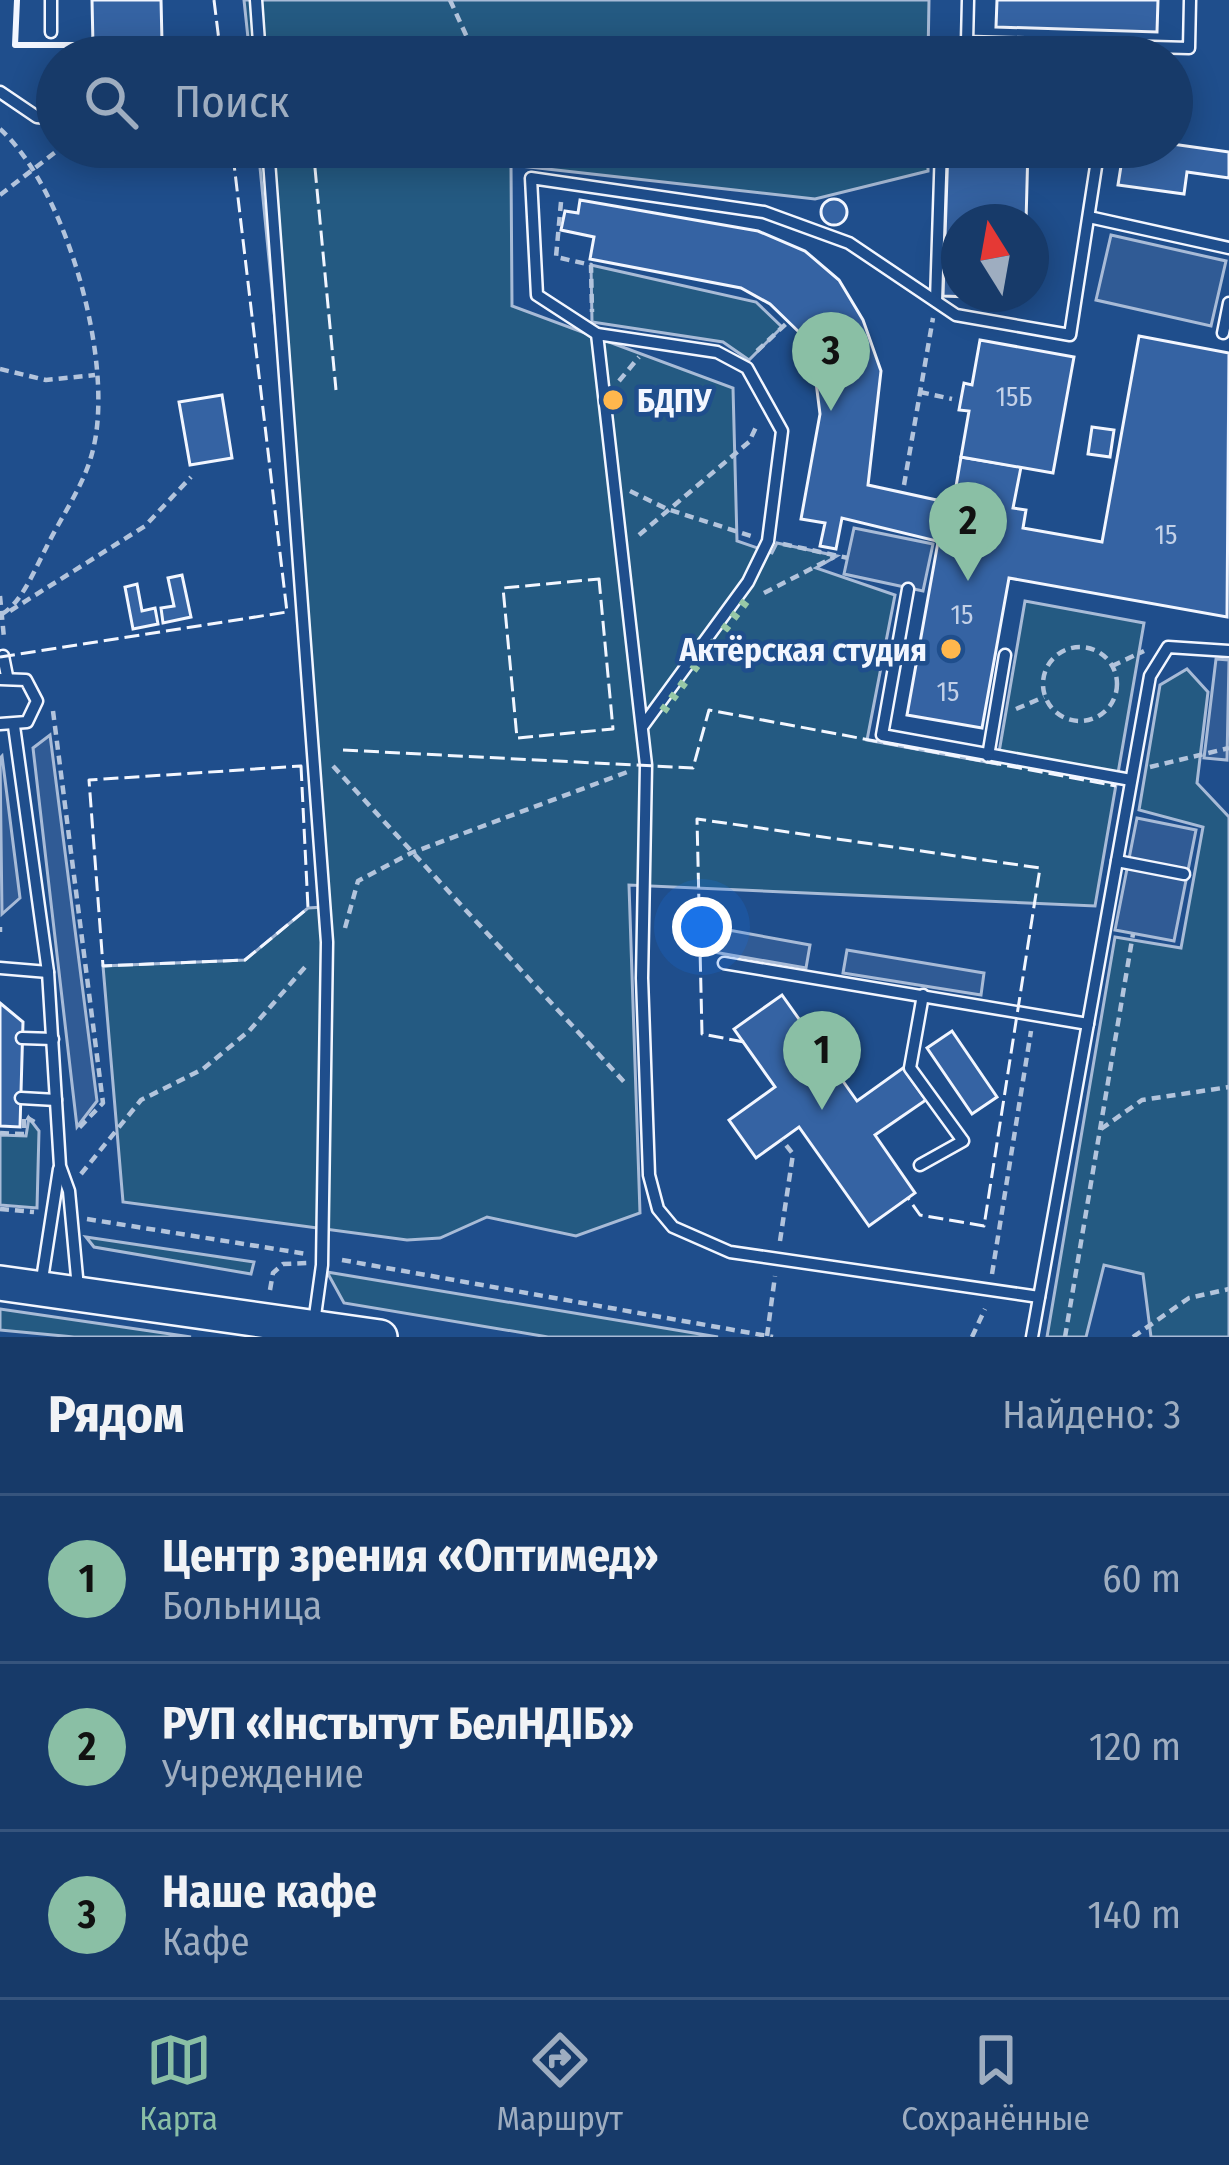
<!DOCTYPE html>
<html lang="ru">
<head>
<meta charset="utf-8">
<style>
  :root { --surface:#173a69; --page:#20416f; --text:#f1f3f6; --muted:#9eadc0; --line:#36547d; --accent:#8abfa5 }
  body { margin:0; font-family:"Fira Sans Condensed",sans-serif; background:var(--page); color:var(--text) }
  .compass { position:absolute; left:941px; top:204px; width:108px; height:108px; border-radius:50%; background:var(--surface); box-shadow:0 6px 30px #0003; rotate:349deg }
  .you { position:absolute; left:702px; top:927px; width:42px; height:42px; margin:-30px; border:9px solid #fff; border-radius:50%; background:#1a73e8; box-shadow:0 0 0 18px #1a73e833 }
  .badge { display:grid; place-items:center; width:78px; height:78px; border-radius:50%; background:var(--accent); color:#111; font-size:39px; font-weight:700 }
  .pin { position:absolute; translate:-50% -99px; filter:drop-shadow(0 3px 6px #0008) }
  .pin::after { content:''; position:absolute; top:63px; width:42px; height:36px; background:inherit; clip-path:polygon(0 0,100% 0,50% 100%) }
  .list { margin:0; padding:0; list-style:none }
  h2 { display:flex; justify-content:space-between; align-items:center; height:156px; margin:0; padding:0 48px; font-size:51px }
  h2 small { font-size:39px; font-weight:400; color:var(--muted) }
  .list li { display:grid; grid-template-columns:78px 1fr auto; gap:36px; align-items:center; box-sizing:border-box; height:168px; padding:0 48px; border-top:3px solid var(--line) }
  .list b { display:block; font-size:45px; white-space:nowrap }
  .list p { margin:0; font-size:39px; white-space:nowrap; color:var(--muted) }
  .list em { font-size:39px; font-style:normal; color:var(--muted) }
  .icon { flex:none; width:66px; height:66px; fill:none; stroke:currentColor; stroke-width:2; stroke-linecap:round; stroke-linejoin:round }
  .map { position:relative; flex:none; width:1229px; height:1337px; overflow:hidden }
  .search { position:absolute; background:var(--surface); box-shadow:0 6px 30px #0003; left:36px; right:36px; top:36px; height:132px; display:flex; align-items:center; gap:30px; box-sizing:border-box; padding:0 42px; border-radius:66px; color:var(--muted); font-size:45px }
  .sheet { height:660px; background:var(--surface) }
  nav { display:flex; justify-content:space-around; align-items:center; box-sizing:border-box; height:168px; border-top:3px solid var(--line); background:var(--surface); font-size:33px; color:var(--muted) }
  nav a { display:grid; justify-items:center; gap:6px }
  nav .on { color:var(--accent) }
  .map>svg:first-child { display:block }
</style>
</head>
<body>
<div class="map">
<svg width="1229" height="1337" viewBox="0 0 1229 1337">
  <rect width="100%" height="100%" fill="#1f4e8c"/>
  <!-- green -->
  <g fill="#245a82" stroke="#a8bbd7" stroke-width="3">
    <path d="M244,0H929L928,57H250Z"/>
    <path d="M258,147H928V171L815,199L511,165L512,306L733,388L737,541L772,553L777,543L837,556L816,568L895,595L867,740L997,764L1025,601L1144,623L1095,906L629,885L640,1213L576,1236L487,1217L440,1238L407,1240L123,1202L103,966L245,960L308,908L323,907L317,748Z"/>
    <path d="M591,265L756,302L782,327L749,360L723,342L592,322Z"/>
    <path d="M1187,669L1208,692L1197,783L1229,817V1337H1151L1143,1274L1104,1265L1086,1337H1047L1115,937L1181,948L1203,827L1139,810L1160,685Z"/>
    <path d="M29,1118L39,1131L37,1208L0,1205V1135L26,1136Z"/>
    <path d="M86,1237L254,1262L251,1274L94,1247Z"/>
    <path d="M327,1272L706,1335L718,1337H548L344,1303Z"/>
    <path d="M0,1309L191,1337H74L0,1330Z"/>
  </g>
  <!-- parking -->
  <g fill="#305b95" stroke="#a8bbd7" stroke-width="3">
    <path d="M1111,235L1226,261L1211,326L1096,300Z"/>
    <path d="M854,528L933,544L923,591L844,574Z"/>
    <path d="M1216,659L1229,660L1227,760L1204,758Z"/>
    <path d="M50,735L97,1101L77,1127L33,748Z"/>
    <path d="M2,756L20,898L2,914L0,758Z"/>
    <path d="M1137,818L1196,830L1174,941L1115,930Z"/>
    <path d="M712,927L810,945L806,968L708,951Z"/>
    <path d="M847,950L984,973L981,995L843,973Z"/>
  </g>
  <!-- building -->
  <g fill="#3563a3" stroke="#f2f6ff" stroke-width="3">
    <path d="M92,0H161L162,42L154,43V57H130L131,48L93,45Z"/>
    <path d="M997,0H1158L1157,32L996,27Z"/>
    <path d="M1172,144L1229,152V178L1187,172L1184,194L1118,185L1124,147Z"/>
    <path d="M948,147H1028L1026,222H959V294H1023V299L943,296Z"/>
    <circle cx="834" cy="212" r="13"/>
    <path d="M580,200L758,231L805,251L839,280L863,320L881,371L868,485L964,506L957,546L842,518L836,549L820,546L825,523L801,519L820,414L814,366L803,336L770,304L741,288L590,259L594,237L561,230L565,211L578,213Z"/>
    <path d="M1139,336L1229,353L1227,617L1009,578L982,728L907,715L938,542L957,546L964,506L953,504L961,457L1021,467L1013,508L1026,510L1023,528L1102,542Z"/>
    <path d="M980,340L1074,357L1053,473L961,457L969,411L959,410L964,383L972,385Z"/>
    <path d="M222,395L232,458L190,465L179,402Z"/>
    <path d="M1092,427L1114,430L1110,457L1088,454Z"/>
    <path d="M182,575L191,617L163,623L161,608L174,606L168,578Z"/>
    <path d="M137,584L142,611L155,608L158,624L133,629L125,587Z"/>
    <path d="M782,995L857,1101L903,1068L926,1100L875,1135L915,1193L869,1226L799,1127L756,1158L729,1120L775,1087L734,1029Z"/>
    <path d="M0,1003L23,1022L20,1127L0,1126Z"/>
    <path d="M952,1031L997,1097L972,1114L927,1048Z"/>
  </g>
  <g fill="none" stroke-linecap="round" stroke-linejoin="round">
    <!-- service casing -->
    <g stroke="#f2f6ff" stroke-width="15">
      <g id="service">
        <path d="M51,0V32"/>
        <path d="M256,0L260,57"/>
        <path d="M968,0L967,42L1189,48L1190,0"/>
        <path d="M0,92L37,117L57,119"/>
        <path d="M268,147L327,942L322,1265L314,1323"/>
        <path d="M1089,217L1229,248"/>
        <path d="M936,301L941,147"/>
        <path d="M1223,333L1229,303"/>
        <path d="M597,334L537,295L531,178L764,212L849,243L956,315L1070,335L1099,147"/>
        <path d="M908,589L882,735L1131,780"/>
        <path d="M3,656L7,676"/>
        <path d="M0,679L26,680L37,701L27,722L0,724"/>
        <path d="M14,726L48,972L60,1166L69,1191L78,1288"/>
        <path d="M642,727L748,582L768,541L782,431L747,368L717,352L597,334L646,765L642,978L649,1175L658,1209L673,1227L730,1252L1039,1297"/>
        <path d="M988,756L1005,655"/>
        <path d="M1117,861L1184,874"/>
        <path d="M724,963L1088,1024"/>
        <path d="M0,968L48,972"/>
        <path d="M22,1038L53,1039"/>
        <path d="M21,1098L56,1100"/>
        <path d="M920,1165L963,1141L910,1068L923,995"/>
        <path d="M41,1286L59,1169"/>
        <path d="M1032,1337L1150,676L1168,647L1229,651"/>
      </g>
    </g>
    <!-- secondary casing -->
    <g stroke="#f2f6ff" stroke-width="38">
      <path id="secondary" d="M0,1283L380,1337"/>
    </g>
    <!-- path -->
    <g stroke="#b3c4dc" stroke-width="4.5" stroke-dasharray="9 6" stroke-linecap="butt">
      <path d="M450,0L476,57"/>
      <path d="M0,129C67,189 118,370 91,457C82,488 60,519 46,548C35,569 21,605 0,615"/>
      <path d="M517,148L532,159"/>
      <path d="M0,195L62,147"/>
      <path d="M561,202L556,257L591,265L592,312"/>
      <path d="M757,351L789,321"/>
      <path d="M0,369L46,380L95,375"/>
      <path d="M619,381L639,357"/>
      <path d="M920,392L952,399"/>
      <path d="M904,485L933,318"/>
      <path d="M630,491L667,509L754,537"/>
      <path d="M639,535L749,442L757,425"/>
      <path d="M783,544L848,558"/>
      <path d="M764,593L834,557"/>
      <path d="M0,596L4,638"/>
      <path d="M10,611L145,526L191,477"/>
      <circle cx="1080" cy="684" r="37"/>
      <path d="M1112,666L1144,651"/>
      <path d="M1016,709L1044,697"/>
      <path d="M53,711L103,1103L77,1130"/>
      <path d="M333,766L626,1084"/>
      <path d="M1150,767L1229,748"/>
      <path d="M0,927V932"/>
      <path d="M345,928L358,881L411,853L630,771"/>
      <path d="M1101,1129L1142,1100L1229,1087"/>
      <path d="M0,1133L24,1134V1116L38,1124"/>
      <path d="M81,1174L141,1100L203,1069L249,1031L307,965"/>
      <path d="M0,1209L34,1212"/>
      <path d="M87,1219L307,1254"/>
      <path d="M780,1241L793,1154L782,1140"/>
      <path d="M342,1260L773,1337"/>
      <path d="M992,1274L1031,1031"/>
      <path d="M270,1290L273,1273L283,1264L307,1263"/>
      <path d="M767,1336L775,1276"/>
      <path d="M972,1337L985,1309"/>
      <path d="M1065,1337L1133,934"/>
      <path d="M1133,1337L1189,1298L1229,1289"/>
    </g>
    <!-- service -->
    <use href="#service" stroke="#1f4e8c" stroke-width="10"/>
    <!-- secondary -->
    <use href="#secondary" stroke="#1f4e8c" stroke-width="33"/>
    <!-- hedge -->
    <g stroke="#97c8a6" stroke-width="9" stroke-dasharray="6 9" stroke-linecap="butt">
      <path d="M724,630L749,597"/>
      <path d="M693,670L718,637"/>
      <path d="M663,711L688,677"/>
    </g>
    <!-- fence -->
    <g stroke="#f2f6ff" stroke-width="3" stroke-dasharray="15 6" stroke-linecap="butt">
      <path d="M214,0L221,57"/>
      <path d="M313,147L336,390"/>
      <path d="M599,579L613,729L517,738L503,588Z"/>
      <path d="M0,657L287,612L232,147"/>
      <path d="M343,750L693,768L709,710L1116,786"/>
      <path d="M301,766L308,908L245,960L103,966L89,780Z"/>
      <path d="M744,1042L702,1034L697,819L1040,868L984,1226L920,1215L908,1198"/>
    </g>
    <!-- wall -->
    <path stroke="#f2f6ff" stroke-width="6" d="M17,0L15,45H93"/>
  </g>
  <!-- markers -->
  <g fill="#ffb74d" stroke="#1f4e8c" stroke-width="4.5">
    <circle cx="613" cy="400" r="12"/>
    <circle cx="951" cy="649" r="12"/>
  </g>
  <g text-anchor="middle" stroke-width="9" stroke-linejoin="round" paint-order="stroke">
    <!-- number labels -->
    <g font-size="27" fill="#c3d1e8">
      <text x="1014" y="406">15Б</text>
      <text x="1166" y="544">15</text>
      <text x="962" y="624">15</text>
      <text x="948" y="701">15</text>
    </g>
    <!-- poi labels -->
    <g font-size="33" font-weight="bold" fill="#f2f6ff" stroke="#1f4e8c" text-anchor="start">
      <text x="637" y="412">БДПУ</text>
      <text x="927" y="661" text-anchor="end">Актёрская студия</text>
    </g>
  </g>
</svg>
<svg class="compass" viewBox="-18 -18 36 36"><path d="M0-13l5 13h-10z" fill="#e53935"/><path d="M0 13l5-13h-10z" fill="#9eadc0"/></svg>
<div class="you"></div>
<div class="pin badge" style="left:822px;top:1110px">1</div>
<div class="pin badge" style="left:968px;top:581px">2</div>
<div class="pin badge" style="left:831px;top:411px">3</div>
<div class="search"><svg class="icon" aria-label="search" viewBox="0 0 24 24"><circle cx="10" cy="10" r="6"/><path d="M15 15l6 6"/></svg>Поиск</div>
</div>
<section class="sheet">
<h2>Рядом<small>Найдено: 3</small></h2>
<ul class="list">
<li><span class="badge">1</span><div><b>Центр зрения «Оптимед»</b><p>Больница</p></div><em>60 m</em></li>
<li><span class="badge">2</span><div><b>РУП «Інстытут БелНДІБ»</b><p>Учреждение</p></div><em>120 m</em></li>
<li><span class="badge">3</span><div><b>Наше кафе</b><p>Кафе</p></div><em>140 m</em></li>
</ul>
</section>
<nav>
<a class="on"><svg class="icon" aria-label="map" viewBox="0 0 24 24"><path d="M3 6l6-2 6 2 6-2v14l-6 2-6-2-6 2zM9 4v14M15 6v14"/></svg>Карта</a>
<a><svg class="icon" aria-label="directions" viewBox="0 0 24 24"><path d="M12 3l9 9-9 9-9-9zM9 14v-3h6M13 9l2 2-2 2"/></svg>Маршрут</a>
<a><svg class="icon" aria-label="saved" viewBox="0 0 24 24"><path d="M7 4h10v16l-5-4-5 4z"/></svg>Сохранённые</a>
</nav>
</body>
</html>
